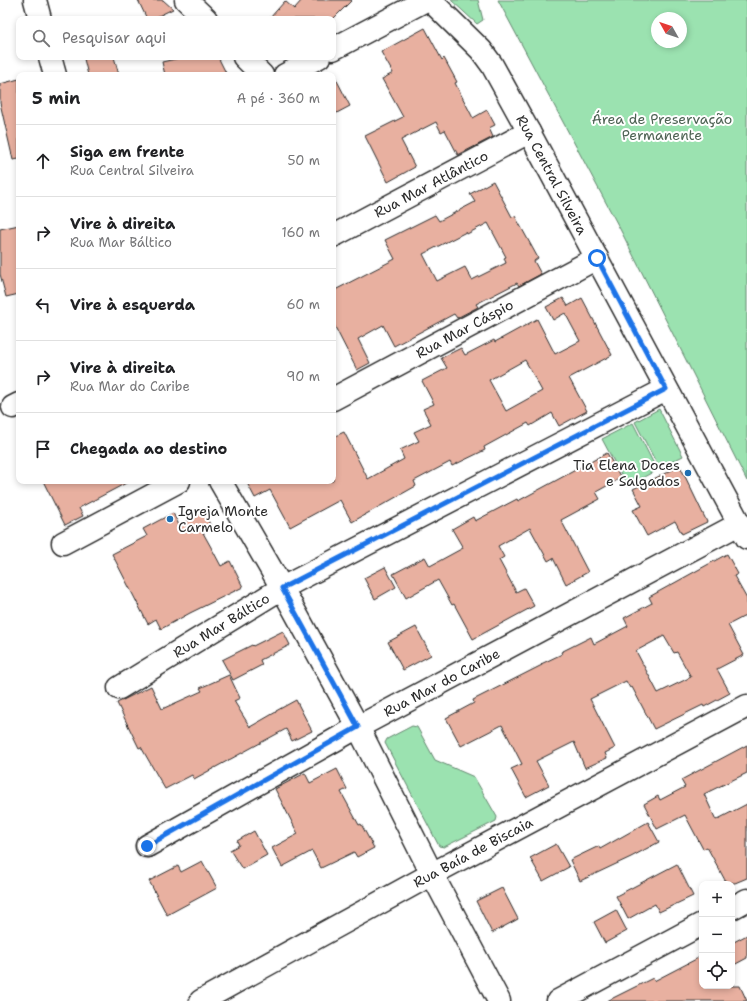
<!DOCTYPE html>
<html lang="pt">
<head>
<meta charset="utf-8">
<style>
  :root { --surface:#fff; --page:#f6f6f6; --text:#202124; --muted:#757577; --line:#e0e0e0 }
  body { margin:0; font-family:"Shantell Sans",sans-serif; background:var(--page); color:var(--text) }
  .controls { position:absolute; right:12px; bottom:12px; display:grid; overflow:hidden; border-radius:8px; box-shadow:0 2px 6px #0003 }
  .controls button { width:36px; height:36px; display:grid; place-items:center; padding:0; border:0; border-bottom:1px solid var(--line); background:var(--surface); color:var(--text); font:20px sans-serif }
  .compass { position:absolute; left:651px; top:12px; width:36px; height:36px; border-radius:50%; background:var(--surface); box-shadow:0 2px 6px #0003; rotate:310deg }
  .stop { position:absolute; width:12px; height:12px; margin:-9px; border:3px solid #1a73e8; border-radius:50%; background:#fff }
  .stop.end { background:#1a73e8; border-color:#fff; box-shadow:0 1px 4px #0008 }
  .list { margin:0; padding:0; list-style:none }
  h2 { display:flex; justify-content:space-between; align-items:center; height:52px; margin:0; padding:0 16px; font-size:17px }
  h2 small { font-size:13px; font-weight:400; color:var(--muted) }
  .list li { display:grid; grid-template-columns:26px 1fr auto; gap:12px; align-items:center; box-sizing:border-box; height:72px; padding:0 16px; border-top:1px solid var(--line) }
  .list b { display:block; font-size:15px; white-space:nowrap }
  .list p { margin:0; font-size:13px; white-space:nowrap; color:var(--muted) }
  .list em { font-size:13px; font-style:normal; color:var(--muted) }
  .icon { flex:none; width:22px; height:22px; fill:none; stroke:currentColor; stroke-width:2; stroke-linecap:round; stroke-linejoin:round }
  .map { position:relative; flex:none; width:747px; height:1001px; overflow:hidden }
  .search { position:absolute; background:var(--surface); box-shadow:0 2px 6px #0003; left:16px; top:16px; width:320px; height:44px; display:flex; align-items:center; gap:10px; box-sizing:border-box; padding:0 14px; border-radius:8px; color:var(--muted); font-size:15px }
  .panel { position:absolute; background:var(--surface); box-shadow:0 2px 6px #0003; left:16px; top:72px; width:320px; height:412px; border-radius:8px }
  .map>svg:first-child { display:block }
</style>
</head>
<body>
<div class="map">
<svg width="747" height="1001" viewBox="0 0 747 1001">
  <rect width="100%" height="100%" fill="#fff"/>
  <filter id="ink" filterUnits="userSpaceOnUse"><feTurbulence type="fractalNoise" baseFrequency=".025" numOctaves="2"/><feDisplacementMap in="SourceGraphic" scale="8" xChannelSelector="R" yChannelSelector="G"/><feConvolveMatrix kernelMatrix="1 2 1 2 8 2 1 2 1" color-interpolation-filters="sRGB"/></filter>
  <g filter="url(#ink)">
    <!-- green -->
    <g fill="#9be2b0" stroke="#63866e" fill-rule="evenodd">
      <path d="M451,0H478L483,20L477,24Z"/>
      <path d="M498,0H747V481L620,229ZM657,18H681V42H657Z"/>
      <path d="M659,409L683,456L659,468L635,422Z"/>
      <path d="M633,423L657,470L627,486L602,439Z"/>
      <path d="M412,726L417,727L435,760L474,777L497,817L496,821L444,847L439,846L385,743L387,739Z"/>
    </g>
    <!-- building -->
    <g fill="#e8b0a0" stroke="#2b2b2b" fill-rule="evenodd">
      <path d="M138,0H163L173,9L152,19H147Z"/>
      <path d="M302,0H352L333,19H269L285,1L294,9Z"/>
      <path d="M425,28L442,60L444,58L457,82L455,83L473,118L487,110L495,125L489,128L493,137L458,155L445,130L441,132L436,122L401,140L415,167L388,182L365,136L403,117L382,79L393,73L381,52Z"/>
      <path d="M92,57H114L119,75H88L84,59Z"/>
      <path d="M184,57H218L227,75H165L162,62Z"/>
      <path d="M333,73L350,106L333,115Z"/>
      <path d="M19,79V159L13,160L0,103V84Z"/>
      <path d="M493,181L512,217L515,216L538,258L534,261L541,274L519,286L517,283L476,304L478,307L457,318L454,314L394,346L383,325L358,339L370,363L357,370L333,323V291L395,259L385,240L435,215L439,221L475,202L470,194ZM488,223L506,257L504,258L506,263L472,280L465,267L437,281L423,254L466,232L467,234Z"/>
      <path d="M19,225V294L6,297L0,274V229Z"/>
      <path d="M563,298L568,306L582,298L612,355L569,378L587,411L559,426L552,413L530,426L528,423L484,447L485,450L452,466L450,462L414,481L416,486L352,522L340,500L290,527L270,490L255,498L246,481H333V437L344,432L368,479L404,459L400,450L419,441L414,432L431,424L423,409L434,404L422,381L447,368L441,358L461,348L465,355L494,340L495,342L537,319L555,354L580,341L565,313L553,320L546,307ZM525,360L542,391L506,411L489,380Z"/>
      <path d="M607,453L621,478L596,492L600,499L561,520L588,572L566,584L553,558L548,561L530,528L498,546L504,557L499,560L514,588L516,592L524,588L534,606L473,639L454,604L452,605L438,580L406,598L393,574L425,557L430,566L463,548L452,529L473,517L475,521L517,499L518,501Z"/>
      <path d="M680,466L707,522L682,534L675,521L647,536L633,510L642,506L633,489Z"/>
      <path d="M43,481H130L79,508L83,516L65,525Z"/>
      <path d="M203,512L211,526L202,531L212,549L221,566L230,561L243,587L190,613L161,629L156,619L148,624L112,554L147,536L143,529L173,513L179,525Z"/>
      <path d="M727,554L738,574L734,576L747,599V615L728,625L744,655L717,669L730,693L704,707L703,705L654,729L632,687L630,688L626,681L590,699L615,748L605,753L607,758L585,768L574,742L536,761L549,785L526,797L511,769L522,764L502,725L461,746L446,718L474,703L473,700L542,665L541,664L562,654L561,652L591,637L594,644L628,626L624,618L652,603L649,597ZM664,636L674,653L677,652L691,677L658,693L636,651Z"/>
      <path d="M385,567L396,587L375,599L364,578Z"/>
      <path d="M416,627L431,655L403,670L388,642Z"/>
      <path d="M283,631L290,645L260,660L262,665L233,680L222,660L252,645L253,646Z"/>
      <path d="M229,675L240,698L234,701L250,727L276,712V711L296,700L312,731L292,741L286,729L194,779L192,775L165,789L141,747L139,748L117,703L151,686L162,709L202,691L200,688Z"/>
      <path d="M747,745V773L704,794L716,820L747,804V878L735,883L726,882L707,847L703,849L685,815L657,829L644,804L658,796L660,800L685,787L681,780Z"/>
      <path d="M337,769L347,789L341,792L359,825L361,824L374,848L357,857L354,852L321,868L312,851L282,867L272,848L298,834L275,789L305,773L310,783Z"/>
      <path d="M648,822L659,842L631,857L580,881L570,860L599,846L600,849Z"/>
      <path d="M254,831L267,855L242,869L230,850L239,845L237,841Z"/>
      <path d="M556,844L569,867L543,881L530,858Z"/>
      <path d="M202,861L217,888L167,915L149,881L178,866L181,872Z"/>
      <path d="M677,864L693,896L659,912L655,904L628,919L616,896Z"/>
      <path d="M502,888L518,919L492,933L476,901Z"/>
      <path d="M616,910L627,931L605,943L594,922Z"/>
      <path d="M747,935V958L732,966V943Z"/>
      <path d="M702,956V986H740L747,1001H607L653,978L654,981Z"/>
    </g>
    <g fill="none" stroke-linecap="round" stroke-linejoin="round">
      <!-- minor casing -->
      <g stroke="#2b2b2b" stroke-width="25">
        <g id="minor">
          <path d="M35,0L40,19"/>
          <path d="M186,0L206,19"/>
          <path id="s1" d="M430,0L481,50L492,65L529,132L747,538"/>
          <path d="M333,49L426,0"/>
          <path d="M50,57L55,75"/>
          <path d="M244,57L262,75"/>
          <path d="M285,75L319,57"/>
          <path id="s2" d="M333,236L529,132"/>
          <path id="s3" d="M333,399L597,258"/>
          <path d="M13,407L19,404"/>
          <path d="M220,481L282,588L358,727L432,874L499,1001"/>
          <path d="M63,543L179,481"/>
          <path id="s4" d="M119,688L282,588L666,389"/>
          <path id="s5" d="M147,846L358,727L739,524"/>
          <path d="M732,908L747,900"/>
          <path id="s6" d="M201,1001L432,874L747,706"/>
          <path d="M558,1001L702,924"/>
        </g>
      </g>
      <!-- minor -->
      <use href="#minor" stroke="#fff" stroke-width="22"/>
    </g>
  </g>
  <g fill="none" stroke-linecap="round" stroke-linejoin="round" filter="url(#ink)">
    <!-- route -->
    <path stroke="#1a73e8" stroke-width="5" d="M147,846L358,727L282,588L666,389L597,258"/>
  </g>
  <!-- markers -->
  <g fill="#1f6fb2" stroke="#fff" stroke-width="1.5">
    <circle cx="688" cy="473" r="4"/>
    <circle cx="170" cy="519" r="4"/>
  </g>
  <g text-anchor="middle" stroke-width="4" stroke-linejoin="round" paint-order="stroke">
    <!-- park labels -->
    <g font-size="14" fill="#4d6253" stroke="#fff">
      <text x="662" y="124">Área de Preservação<tspan x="662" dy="16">Permanente</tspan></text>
    </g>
    <!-- street labels -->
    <g font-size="14" fill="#2b2b2b" stroke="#fff">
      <text dy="5" stroke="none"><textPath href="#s1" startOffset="215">Rua Central Silveira</textPath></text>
      <text dy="5" stroke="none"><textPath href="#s2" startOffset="111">Rua Mar Atlântico</textPath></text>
      <text dy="5" stroke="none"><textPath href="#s3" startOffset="149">Rua Mar Cáspio</textPath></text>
      <text dy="5" stroke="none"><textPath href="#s4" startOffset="120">Rua Mar Báltico</textPath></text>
      <text dy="5" stroke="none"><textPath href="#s5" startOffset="337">Rua Mar do Caribe</textPath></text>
      <text dy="5" stroke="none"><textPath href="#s6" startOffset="310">Rua Baía de Biscaia</textPath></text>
    </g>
    <!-- poi labels -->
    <g font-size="14" fill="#2b2b2b" stroke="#fff" text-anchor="end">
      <text x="680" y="470">Tia Elena Doces<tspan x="680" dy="16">e Salgados</tspan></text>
      <text x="178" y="516" text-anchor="start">Igreja Monte<tspan x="178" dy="16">Carmelo</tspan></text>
    </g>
  </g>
</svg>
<div class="controls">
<button>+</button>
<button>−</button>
<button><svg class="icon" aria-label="locate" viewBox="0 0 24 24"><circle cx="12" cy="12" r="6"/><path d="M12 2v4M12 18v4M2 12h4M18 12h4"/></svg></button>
</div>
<svg class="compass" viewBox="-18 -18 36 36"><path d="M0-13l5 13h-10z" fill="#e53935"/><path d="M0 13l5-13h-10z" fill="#757577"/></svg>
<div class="stop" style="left:597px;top:258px"></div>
<div class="stop end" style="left:147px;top:846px"></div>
<div class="search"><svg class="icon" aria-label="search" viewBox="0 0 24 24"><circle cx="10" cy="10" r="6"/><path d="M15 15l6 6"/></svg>Pesquisar aqui</div>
<section class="panel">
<h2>5 min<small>A pé · 360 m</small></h2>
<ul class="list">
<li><svg class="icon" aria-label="ahead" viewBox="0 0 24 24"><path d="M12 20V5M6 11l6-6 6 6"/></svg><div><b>Siga em frente</b><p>Rua Central Silveira</p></div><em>50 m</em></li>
<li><svg class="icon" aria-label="right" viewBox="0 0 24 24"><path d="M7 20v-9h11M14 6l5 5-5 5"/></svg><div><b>Vire à direita</b><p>Rua Mar Báltico</p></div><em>160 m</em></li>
<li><svg class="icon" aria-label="left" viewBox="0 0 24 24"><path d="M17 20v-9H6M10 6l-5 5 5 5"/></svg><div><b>Vire à esquerda</b></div><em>60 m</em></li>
<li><svg class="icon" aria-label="right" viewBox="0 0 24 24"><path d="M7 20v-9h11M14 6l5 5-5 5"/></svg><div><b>Vire à direita</b><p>Rua Mar do Caribe</p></div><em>90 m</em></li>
<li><svg class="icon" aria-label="arrive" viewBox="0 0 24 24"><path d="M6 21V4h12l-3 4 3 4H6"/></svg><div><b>Chegada ao destino</b></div></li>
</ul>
</section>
</div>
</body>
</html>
